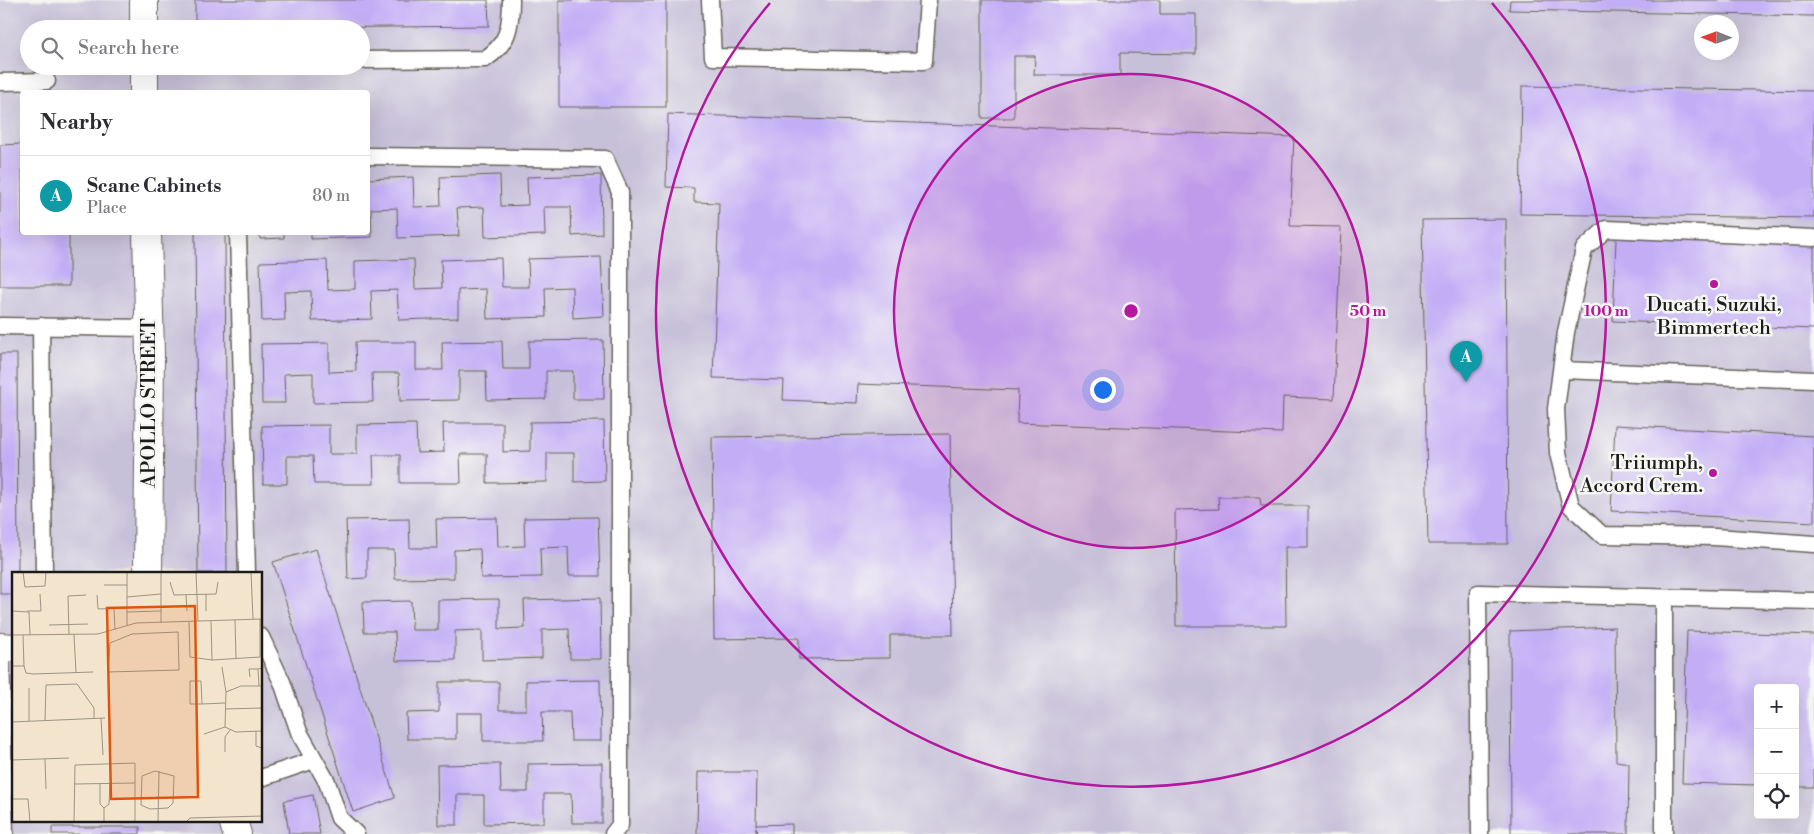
<!DOCTYPE html>
<html lang="en">
<head>
<meta charset="utf-8">
<style>
  :root { --surface:#fff; --page:#f2f2f3; --text:#2b2b33; --muted:#7c7c81; --line:#e1e1e2; --accent:#b5179e }
  body { margin:0; font-family:"Libre Bodoni",serif; background:var(--page); color:var(--text) }
  .controls { position:absolute; right:15px; bottom:15px; display:grid; overflow:hidden; border-radius:5px; box-shadow:0 5px 20px #0002 }
  .controls button { width:45px; height:45px; display:grid; place-items:center; padding:0; border:0; border-bottom:1px solid var(--line); background:var(--surface); color:var(--text); font:25px sans-serif }
  .compass { position:absolute; left:1694px; top:15px; width:45px; height:45px; border-radius:50%; background:var(--surface); box-shadow:0 5px 20px #0002; rotate:271deg }
  .you { position:absolute; left:1102px; top:389px; width:18px; height:18px; margin:-12px; border:4px solid #fff; border-radius:50%; background:#1a73e8; box-shadow:0 0 0 8px #1a73e833 }
  .badge { display:grid; place-items:center; width:32px; height:32px; border-radius:50%; background:var(--accent); color:#fff; font-size:16px; font-weight:700 }
  .pin { position:absolute; translate:-50% -41px; filter:drop-shadow(0 1px 2px #0008) }
  .pin::after { content:''; position:absolute; top:26px; width:18px; height:15px; background:inherit; clip-path:polygon(0 0,100% 0,50% 100%) }
  .list { margin:0; padding:0; list-style:none }
  h2 { display:flex; justify-content:space-between; align-items:center; height:65px; margin:0; padding:0 20px; font-size:21px }
  h2 small { font-size:16px; font-weight:400; color:var(--muted) }
  .list li { display:grid; grid-template-columns:32px 1fr auto; gap:15px; align-items:center; box-sizing:border-box; height:80px; padding:0 20px; border-top:1px solid var(--line) }
  .list b { display:block; font-size:19px; white-space:nowrap }
  .list p { margin:0; font-size:16px; white-space:nowrap; color:var(--muted) }
  .list em { font-size:16px; font-style:normal; color:var(--muted) }
  .icon { flex:none; width:28px; height:28px; fill:none; stroke:currentColor; stroke-width:2; stroke-linecap:round; stroke-linejoin:round }
  .map { position:relative; flex:none; width:1814px; height:834px; overflow:hidden }
  .search { position:absolute; background:var(--surface); box-shadow:0 5px 20px #0002; left:20px; top:20px; width:350px; height:55px; display:flex; align-items:center; gap:12px; box-sizing:border-box; padding:0 18px; border-radius:28px; color:var(--muted); font-size:19px }
  .panel { position:absolute; background:var(--surface); box-shadow:0 5px 20px #0002; left:20px; top:90px; width:350px; height:145px; border-radius:5px }
  .map>svg:first-child { display:block }
</style>
</head>
<body>
<div class="map">
<svg width="1814" height="834" viewBox="0 0 1814 834">
  <rect width="100%" height="100%" fill="#f6f6f2"/>
  <filter id="ink" filterUnits="userSpaceOnUse"><feTurbulence type="fractalNoise" baseFrequency=".02" numOctaves="2"/><feDisplacementMap in="SourceGraphic" scale="10" xChannelSelector="R" yChannelSelector="G"/><feConvolveMatrix kernelMatrix="1 2 1 2 8 2 1 2 1" color-interpolation-filters="sRGB"/></filter>
  <filter id="wash" filterUnits="userSpaceOnUse"><feTurbulence type="fractalNoise" baseFrequency=".0096" numOctaves="4" result="noise"/><feDisplacementMap in="SourceGraphic" scale="20" xChannelSelector="R" yChannelSelector="G"/><feGaussianBlur stdDeviation="1.12" result="paint"/><feColorMatrix in="noise" values="0 0 0 0 0 0 0 0 0 0 0 0 0 0 0 0 0 1.4 0 .05"/><feComposite in="paint" operator="in"/></filter>
  <g filter="url(#wash)">
    <rect width="100%" height="100%" fill="#f2e4cd"/>
    <!-- industrial -->
    <path fill="#c7c0d9" fill-rule="evenodd" d="M0,0H1814V834H0ZM1702,22H1732V52H1702ZM29,29H361V66H29ZM22,92H368V232H22ZM14,573H261V820H14ZM1758,688H1795V815H1758Z"/>
    <g id="blocks">
      <!-- building -->
      <g fill="#c3aef6">
        <path d="M195,0H488L489,26L195,29Z"/>
        <rect x="559" y="0" width="107" height="107"/>
        <path d="M982,0H1160V14H1196V54L1120,53V75H1034L1035,56H1014V118H982Z"/>
        <path d="M1510,0H1814V16L1509,10Z"/>
        <path d="M1522,86L1814,91V218L1520,214Z"/>
        <path d="M668,114L1294,137L1290,226L1341,227L1334,399L1283,397L1282,433L1017,423L1018,390L858,384L857,403L783,400L784,380L713,378L719,203L694,202V188L666,187Z"/>
        <path d="M22,144V232H69V286H0V145Z"/>
        <path d="M500,175L501,206L528,205L527,177L601,175L602,234L572,236L571,207H544L545,235L485,237L484,207L457,208L459,236L398,238L397,208L371,209L372,237L311,239V232H368V179L413,177L414,207L441,206L440,177Z"/>
        <path d="M1506,219L1508,544H1428L1422,220Z"/>
        <path d="M195,232H225L227,573H198Z"/>
        <path d="M260,232H284V238L260,239Z"/>
        <path d="M1616,238L1814,246V329L1613,321Z"/>
        <path d="M601,257L604,316L573,318L572,287L545,288L546,317L487,319L486,289L458,290V318L399,320L397,290L371,291L372,319L312,321L311,291L284,292L285,320L262,321L260,262L327,260L328,290L355,289V261L414,259L415,289L442,288L441,260L501,258L502,287H529L528,259Z"/>
        <path d="M603,340L604,399H573V371H546V399L487,400L486,371H459V400L400,401L399,373H372L373,402L313,403V373L284,374L285,403H262L261,344L329,343V372L356,371L355,342H416V370H443L442,342L502,341L503,369H529V341Z"/>
        <path d="M0,354H17L18,573H14V594H0Z"/>
        <path d="M604,421L605,481L574,482V453H547V482L487,483V454H460L461,483H400V455H373L374,484H314L313,456H287V484H263L262,426L329,425V454H357V425L416,424L417,453L444,452L443,423H503V452L530,451V422Z"/>
        <path d="M1615,425L1814,436V522L1611,511Z"/>
        <path d="M950,434L953,635H890V658L799,659V638L714,639L712,437Z"/>
        <path d="M1218,497H1260L1261,506H1308V547H1285L1286,626H1176L1175,510L1219,509Z"/>
        <path d="M598,517L600,576H569L568,547L540,548L541,577L481,578L480,549L454,550V578L395,579L394,550H367V578L348,579L346,520L409,519L410,548H437L436,519L497,518L498,547L525,546L524,518Z"/>
        <path d="M316,549L395,798L353,812L273,562Z"/>
        <path d="M600,598L601,659H570L569,629L542,630V658L482,660V630L455,631V660L396,661L395,632H364L363,602L411,601L412,630H438V600L499,599V629L525,628L524,600Z"/>
        <path d="M1615,627L1616,761L1629,763L1628,834H1511L1510,631Z"/>
        <path d="M1687,631L1814,635V787H1795V688H1758V785L1682,783Z"/>
        <path d="M600,680L601,741H571L570,712H542L543,741H483V713H456V739H407L406,713L439,712V682H499V710H526V681Z"/>
        <path d="M602,763V823H572L571,794H544V823L484,824V795H457V825H438L437,765L500,764L501,792H528V764Z"/>
        <path d="M698,772H757L756,825L792,824V834H757L756,827V834H697Z"/>
        <path d="M313,795L320,834H289L284,801Z"/>
        <rect x="52" y="827" width="88" height="7"/>
      </g>
    </g>
  </g>
  <g filter="url(#ink)">
    <use href="#blocks" fill-opacity="0" stroke="#67625a" stroke-width="1"/>
    <g fill="none" stroke-linecap="round" stroke-linejoin="round">
      <!-- lane casing -->
      <g stroke="#67625a" stroke-width="19">
        <g id="lane">
          <path d="M710,0L713,57L924,61L928,0"/>
          <path d="M361,60L485,59C508,44 511,27 511,0"/>
          <path d="M0,82L47,81"/>
          <path d="M368,156L605,159L620,192V825L613,834"/>
          <path d="M238,232L247,573"/>
          <path d="M1814,238L1606,229L1584,249L1566,332L1556,409L1558,453L1571,506L1602,535L1715,537L1814,544"/>
          <path d="M0,326L149,328"/>
          <path d="M41,326L44,573"/>
          <path d="M1562,370L1814,380"/>
          <path d="M1664,598V834"/>
          <path d="M261,637L282,682L299,732L327,782L339,818L356,834"/>
          <path d="M1,647L5,834"/>
          <path d="M261,778L314,760"/>
          <path d="M1480,834L1478,593L1814,601"/>
        </g>
      </g>
      <!-- street casing -->
      <g stroke="#67625a" stroke-width="30">
        <g id="street">
          <path d="M144,29V0"/>
          <path d="M144,66V92"/>
          <path d="M147,232L150,354L148,573"/>
          <path d="M0,647L14,648"/>
          <path d="M233,820L237,834"/>
        </g>
      </g>
      <!-- lane -->
      <use href="#lane" stroke="#fff" stroke-width="16"/>
      <!-- street -->
      <use href="#street" stroke="#fff" stroke-width="28"/>
    </g>
  </g>
  <!-- distance rings -->
  <circle cx="1131" cy="311" r="237" fill="#b5179e" fill-opacity=".12"/>
  <g fill="none" stroke="#b5179e" stroke-width="2.5">
    <circle cx="1131" cy="311" r="237"/>
    <path d="M1492 3A475 475 0 1 1 770 3"/>
  </g>
  <!-- markers -->
  <g fill="#b5179e" stroke="#f6f6f2" stroke-width="2">
    <circle cx="1714" cy="284" r="5"/>
    <circle cx="1713" cy="473" r="5"/>
  </g>
  <g text-anchor="middle" stroke-width="5" stroke-linejoin="round" paint-order="stroke">
    <!-- poi labels -->
    <g font-size="20" fill="#1c1c1c" stroke="#f6f6f2">
      <text x="1714" y="311">Ducati, Suzuki,<tspan x="1714" dy="23">Bimmertech</tspan></text>
      <text x="1703" y="469" text-anchor="end">Triiumph,<tspan x="1703" dy="23">Accord Crem.</tspan></text>
    </g>
    <!-- street labels -->
    <g font-size="20" fill="#1c1c1c" stroke="#f6f6f2">
      <text transform="translate(148 403) rotate(-90)" y="7">APOLLO STREET</text>
    </g>
  </g>
  <!-- overview -->
  <g transform="translate(12 572)">
    <rect width="250" height="250" fill="#f2e4cd"/>
    <path fill="none" stroke="#9c9486" stroke-width="1" d="M11,0L13,15L33,14L34,0M184,0L186,49M239,0L241,47M158,10L162,23L204,22L206,10M92,13H115M149,22V51M194,22V39M85,23L86,37L115,36M174,23L175,39M115,25L149,22V0M102,36L103,58M0,39L17,40L18,63M15,39H29L28,22M115,40L149,39M223,48L224,87M199,49L200,88M177,50L178,85L200,88L248,85V47M37,53L76,52M115,53V0M166,60L167,98L96,100L98,71L120,62ZM0,63L86,62L124,51L250,47M11,63L12,94M57,63L56,24L74,23M62,63L64,101M0,94H12L14,101L21,102L81,100M210,95L214,120M238,105L237,97H246M247,114L246,97L250,96M17,116V149M214,120L213,155L224,160L250,159M214,120L229,114H250M190,132L189,109H178V132H190L213,131M213,137L250,136M89,146L91,183M33,148L34,113L65,112L82,136V147M0,150L93,146M244,159V174L250,176M192,162L213,155M213,180V165L218,158M33,187L34,217M0,188L57,186M143,199L162,204L161,231L156,236L138,237L129,233L130,204ZM88,211V232L92,236V250M63,212L123,211M0,227H16L18,250M92,236L97,232L98,211M62,250L63,193L123,191V250M146,250L147,199M174,250L178,246L250,244"/>
    <path fill="#de560d" fill-opacity="0.15" stroke="#de560d" stroke-width="2.5" d="M183,34L186,225L99,227L95,36Z"/>
    <rect width="250" height="250" fill="none" stroke="#1c1c1c" stroke-width="2.5"/>
  </g>
  <circle cx="1131" cy="311" r="8" fill="#b5179e" stroke="#f6f6f2" stroke-width="2.5"/>
  <g font-size="15" text-anchor="middle" font-weight="bold" fill="#b5179e" stroke="#f6f6f2" stroke-width="5" stroke-linejoin="round" paint-order="stroke">
    <text x="1368" y="316">50 m</text>
    <text x="1606" y="316">100 m</text>
  </g>
</svg>
<div class="controls">
<button>+</button>
<button>−</button>
<button><svg class="icon" aria-label="locate" viewBox="0 0 24 24"><circle cx="12" cy="12" r="6"/><path d="M12 2v4M12 18v4M2 12h4M18 12h4"/></svg></button>
</div>
<svg class="compass" viewBox="-18 -18 36 36"><path d="M0-13l5 13h-10z" fill="#e53935"/><path d="M0 13l5-13h-10z" fill="#7c7c81"/></svg>
<div class="you"></div>
<div class="pin badge" style="left:1466px;top:382px;background:#0f9aa8">A</div>
<div class="search"><svg class="icon" aria-label="search" viewBox="0 0 24 24"><circle cx="10" cy="10" r="6"/><path d="M15 15l6 6"/></svg>Search here</div>
<section class="panel">
<h2>Nearby<small></small></h2>
<ul class="list">
<li><span class="badge" style="background:#0f9aa8">A</span><div><b>Scane Cabinets</b><p>Place</p></div><em>80 m</em></li>
</ul>
</section>
</div>
</body>
</html>
